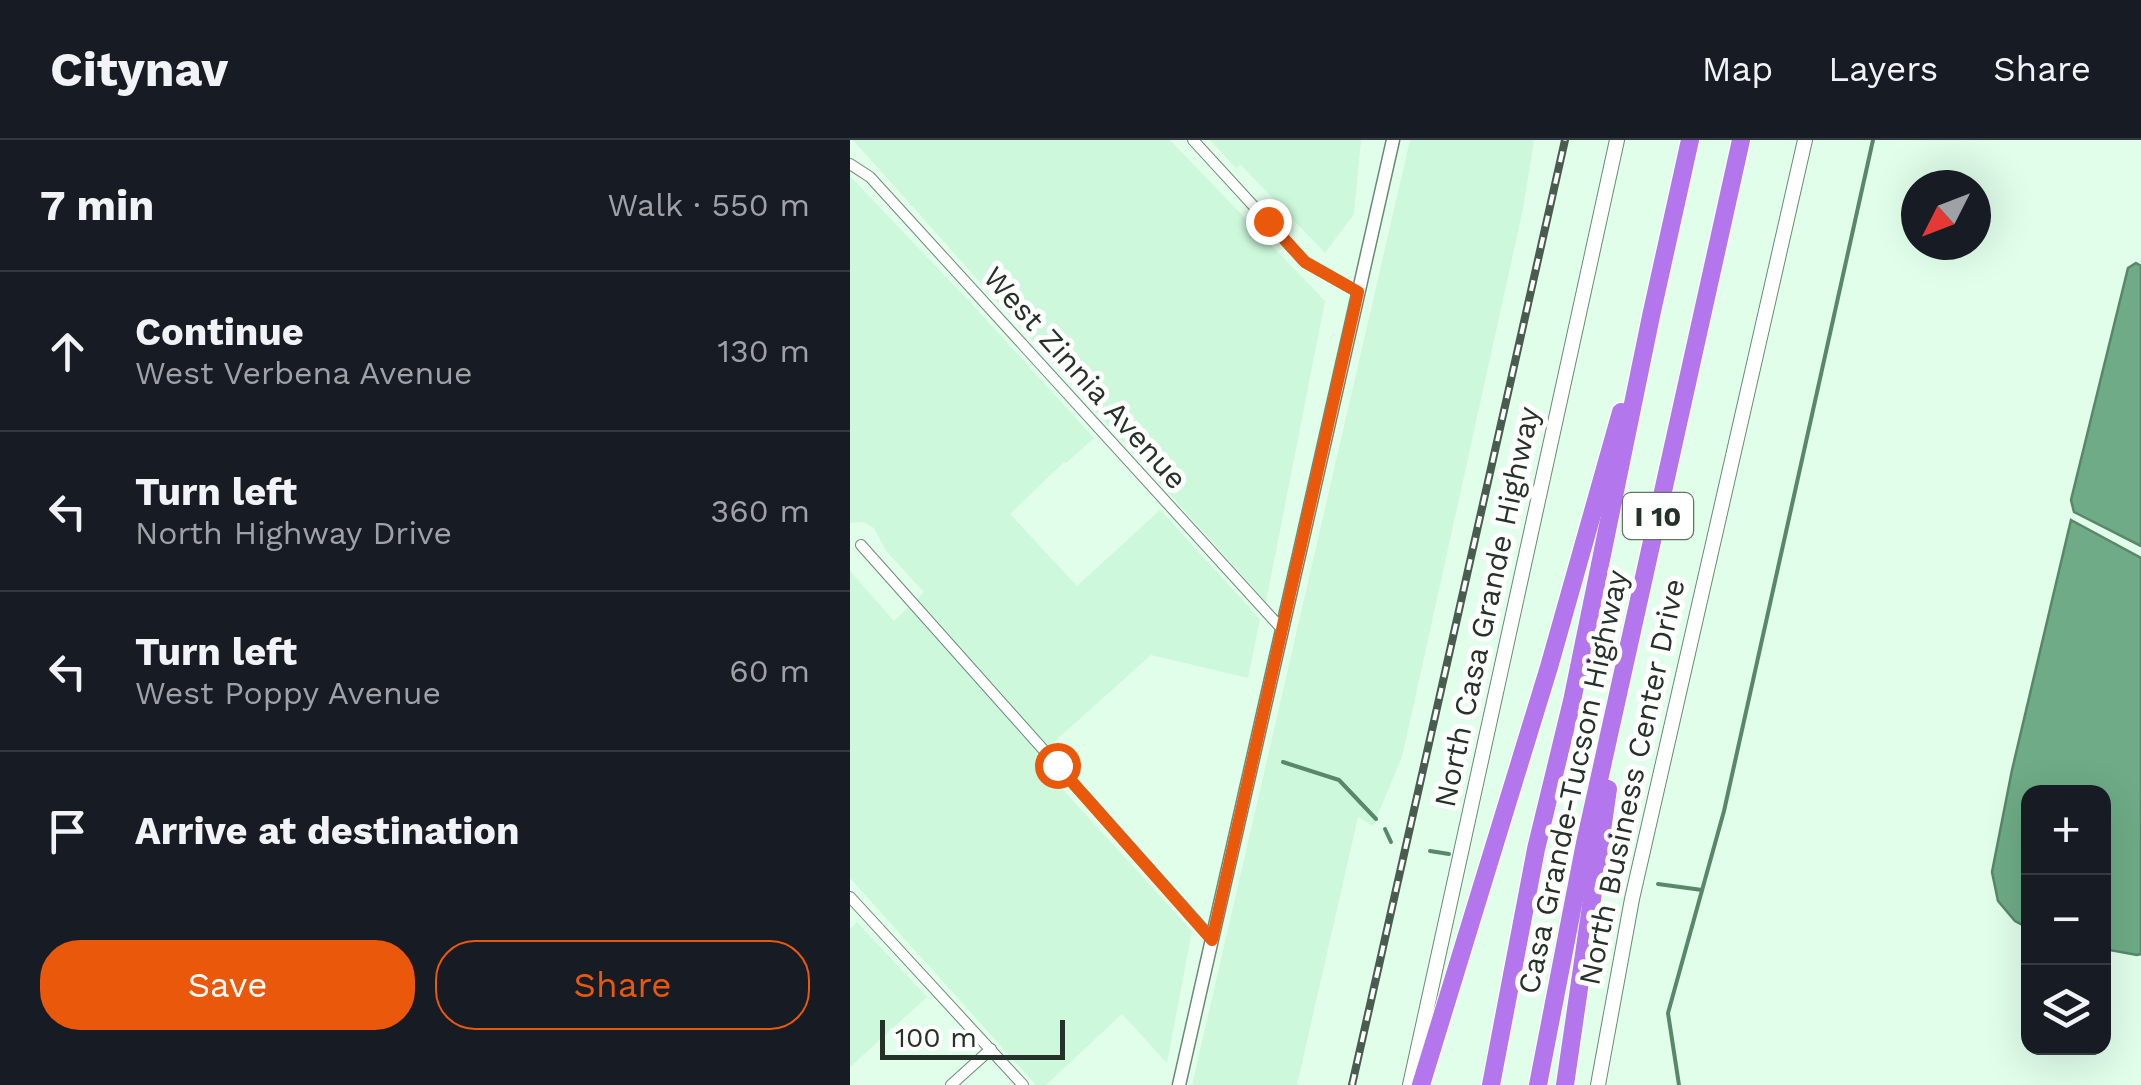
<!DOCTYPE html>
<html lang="en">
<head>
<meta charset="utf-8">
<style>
  :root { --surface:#171b24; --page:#242831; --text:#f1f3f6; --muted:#9ea1a6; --line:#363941; --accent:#ea580c }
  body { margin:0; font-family:"Work Sans",sans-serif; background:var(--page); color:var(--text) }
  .controls { position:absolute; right:30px; bottom:30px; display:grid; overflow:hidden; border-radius:20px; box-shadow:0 10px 40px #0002 }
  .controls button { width:90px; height:90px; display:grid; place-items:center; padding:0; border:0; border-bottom:2px solid var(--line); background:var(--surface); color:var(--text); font:50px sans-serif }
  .compass { position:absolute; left:1051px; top:30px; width:90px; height:90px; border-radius:50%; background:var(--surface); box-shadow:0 10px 40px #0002; rotate:228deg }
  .scale { position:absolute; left:30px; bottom:25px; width:185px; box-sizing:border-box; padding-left:10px; border:5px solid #243229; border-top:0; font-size:28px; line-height:35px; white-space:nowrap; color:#243229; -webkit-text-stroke:8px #fff; paint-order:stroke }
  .stop { position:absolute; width:30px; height:30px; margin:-22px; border:8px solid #ea580c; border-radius:50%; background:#fff }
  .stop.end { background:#ea580c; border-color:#fff; box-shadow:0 2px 10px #0008 }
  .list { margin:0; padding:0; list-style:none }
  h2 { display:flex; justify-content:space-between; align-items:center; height:130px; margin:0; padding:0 40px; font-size:42px }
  h2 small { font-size:32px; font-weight:400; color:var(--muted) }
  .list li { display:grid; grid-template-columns:65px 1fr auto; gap:30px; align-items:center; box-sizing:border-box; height:160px; padding:0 40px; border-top:2px solid var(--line) }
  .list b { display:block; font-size:38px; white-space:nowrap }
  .list p { margin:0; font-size:32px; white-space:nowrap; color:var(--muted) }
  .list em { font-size:32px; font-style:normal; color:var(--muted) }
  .actions { display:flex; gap:20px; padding:30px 40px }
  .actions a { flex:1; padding:22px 0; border:2px solid var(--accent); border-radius:40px; text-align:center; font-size:35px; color:var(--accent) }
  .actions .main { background:var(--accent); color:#fff }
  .icon { flex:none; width:55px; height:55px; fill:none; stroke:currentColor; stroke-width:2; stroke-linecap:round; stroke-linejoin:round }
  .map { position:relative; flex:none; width:1291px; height:945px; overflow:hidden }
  header { display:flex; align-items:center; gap:60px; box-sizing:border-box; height:140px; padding:0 50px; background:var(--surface); border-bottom:2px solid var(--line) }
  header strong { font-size:48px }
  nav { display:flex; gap:55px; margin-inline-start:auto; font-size:35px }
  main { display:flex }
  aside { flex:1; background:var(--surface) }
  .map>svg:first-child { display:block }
</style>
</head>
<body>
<header>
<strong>Citynav</strong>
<nav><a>Map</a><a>Layers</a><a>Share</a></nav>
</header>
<main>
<aside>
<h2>7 min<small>Walk · 550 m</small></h2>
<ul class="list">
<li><svg class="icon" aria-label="ahead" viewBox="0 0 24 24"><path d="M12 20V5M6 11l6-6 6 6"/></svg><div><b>Continue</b><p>West Verbena Avenue</p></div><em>130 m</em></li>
<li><svg class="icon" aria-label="left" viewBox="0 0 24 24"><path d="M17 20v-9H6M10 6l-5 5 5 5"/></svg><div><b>Turn left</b><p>North Highway Drive</p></div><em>360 m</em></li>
<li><svg class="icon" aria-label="left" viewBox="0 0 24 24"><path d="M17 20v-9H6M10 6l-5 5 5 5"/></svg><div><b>Turn left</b><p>West Poppy Avenue</p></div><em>60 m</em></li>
<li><svg class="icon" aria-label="arrive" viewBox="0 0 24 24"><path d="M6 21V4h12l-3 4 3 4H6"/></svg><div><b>Arrive at destination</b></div></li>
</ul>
<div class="actions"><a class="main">Save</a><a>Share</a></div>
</aside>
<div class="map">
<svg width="1291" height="945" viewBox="0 0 1291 945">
  <rect width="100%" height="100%" fill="#e1feeb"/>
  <!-- built -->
  <g fill="#cdf8dc">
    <path d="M3,0H320L475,161L416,462Z"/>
    <path d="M360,0H511L504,74L475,113L391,25L386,28Z"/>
    <path d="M560,0H684L673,69L552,617L523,686L508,677L447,945H342Z"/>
    <path d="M0,36L118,160L244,298L216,323L214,322L160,374L227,446L310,370L410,479L398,538L301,515L185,619L342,791L317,923L272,874L196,945H186L0,738V431L44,481L74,452L36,411L24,388L14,382L0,383Z"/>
    <path d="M7,782L77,857L0,927V789Z"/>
  </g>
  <!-- water -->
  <g fill="#6eab86" stroke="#58876a" stroke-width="2.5">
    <path d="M1286,123L1291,126V406L1224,372L1221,360L1278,128Z"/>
    <path d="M1221,380L1291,418V814L1287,815L1254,809V652H1178V788L1165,781L1148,761L1142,732L1162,630Z"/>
  </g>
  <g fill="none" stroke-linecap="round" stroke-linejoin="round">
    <!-- stream -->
    <g stroke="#58876a" stroke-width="4">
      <path d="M433,622L489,640L526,679"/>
      <path d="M535,689L541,702"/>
      <path d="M580,711L599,714"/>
      <path d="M808,744L852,750"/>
      <path d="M829,945L818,873L874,671L1023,0"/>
    </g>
    <!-- minor casing -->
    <g stroke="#698a75" stroke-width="12">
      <g id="minor">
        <path d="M343,0L455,122L508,152"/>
        <path d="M0,24L20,37L431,488"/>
        <path d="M11,405L363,800"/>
        <path d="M0,757L173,945"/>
        <path d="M101,945L141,909"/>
      </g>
    </g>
    <!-- tertiary casing -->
    <g stroke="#698a75" stroke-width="15">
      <path id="tertiary" d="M329,945L543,0"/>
    </g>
    <!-- secondary casing -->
    <g stroke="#698a75" stroke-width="16">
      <g id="secondary">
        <path d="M560,945L767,0"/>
        <path d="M748,945L782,759L955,0"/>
      </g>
    </g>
    <!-- motorway casing -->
    <g stroke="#fff" stroke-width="20">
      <g id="motorway">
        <path d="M571,945L699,527L771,272"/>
        <path d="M641,945L686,709L722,561L801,176L840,0"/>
        <path d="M688,945L735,703L891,0"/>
        <path d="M715,945L758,649"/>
      </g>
    </g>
    <!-- minor -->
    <use href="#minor" stroke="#fff" stroke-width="10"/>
    <!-- tertiary -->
    <use href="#tertiary" stroke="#fff" stroke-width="12"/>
    <!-- secondary -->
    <use href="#secondary" stroke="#fff" stroke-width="14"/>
    <!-- motorway -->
    <use href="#motorway" stroke="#b376ec" stroke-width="18"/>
    <!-- rail casing -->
    <g stroke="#4a5b50" stroke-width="8">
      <path id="rail" d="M502,945L715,0"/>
    </g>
    <!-- rail -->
    <use href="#rail" stroke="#fff" stroke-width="4" stroke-dasharray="11" stroke-linecap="butt"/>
  </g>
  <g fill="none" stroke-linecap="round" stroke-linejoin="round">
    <!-- route -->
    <path stroke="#ea580c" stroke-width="12" d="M207,625L362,800L508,152L455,122L418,81"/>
  </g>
  <g text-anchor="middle" stroke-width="10" stroke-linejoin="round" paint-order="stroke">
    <!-- shield labels -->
    <rect fill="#fff" stroke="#667069" stroke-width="2.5" x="773" y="353" width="70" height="46" rx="8"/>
    <g font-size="28" font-weight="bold" fill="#243229">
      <text x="808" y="386">I 10</text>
    </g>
    <!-- street labels -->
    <g font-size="30" fill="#243229" stroke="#fff">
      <text transform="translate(235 238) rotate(48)" y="10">West Zinnia Avenue</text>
      <text transform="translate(637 467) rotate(-78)" y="10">North Casa Grande Highway</text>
      <text transform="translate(723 642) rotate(-78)" y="10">Casa Grande-Tucson Highway</text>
      <text transform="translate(782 642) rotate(-78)" y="10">North Business Center Drive</text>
    </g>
  </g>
</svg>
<div class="controls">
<button>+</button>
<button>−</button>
<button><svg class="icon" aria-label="layers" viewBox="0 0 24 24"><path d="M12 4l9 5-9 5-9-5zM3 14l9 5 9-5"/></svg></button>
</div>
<svg class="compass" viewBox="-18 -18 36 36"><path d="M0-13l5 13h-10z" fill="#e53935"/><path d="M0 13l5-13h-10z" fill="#9ea1a6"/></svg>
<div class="scale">100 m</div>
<div class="stop" style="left:207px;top:625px"></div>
<div class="stop end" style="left:418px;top:81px"></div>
</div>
</main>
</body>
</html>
